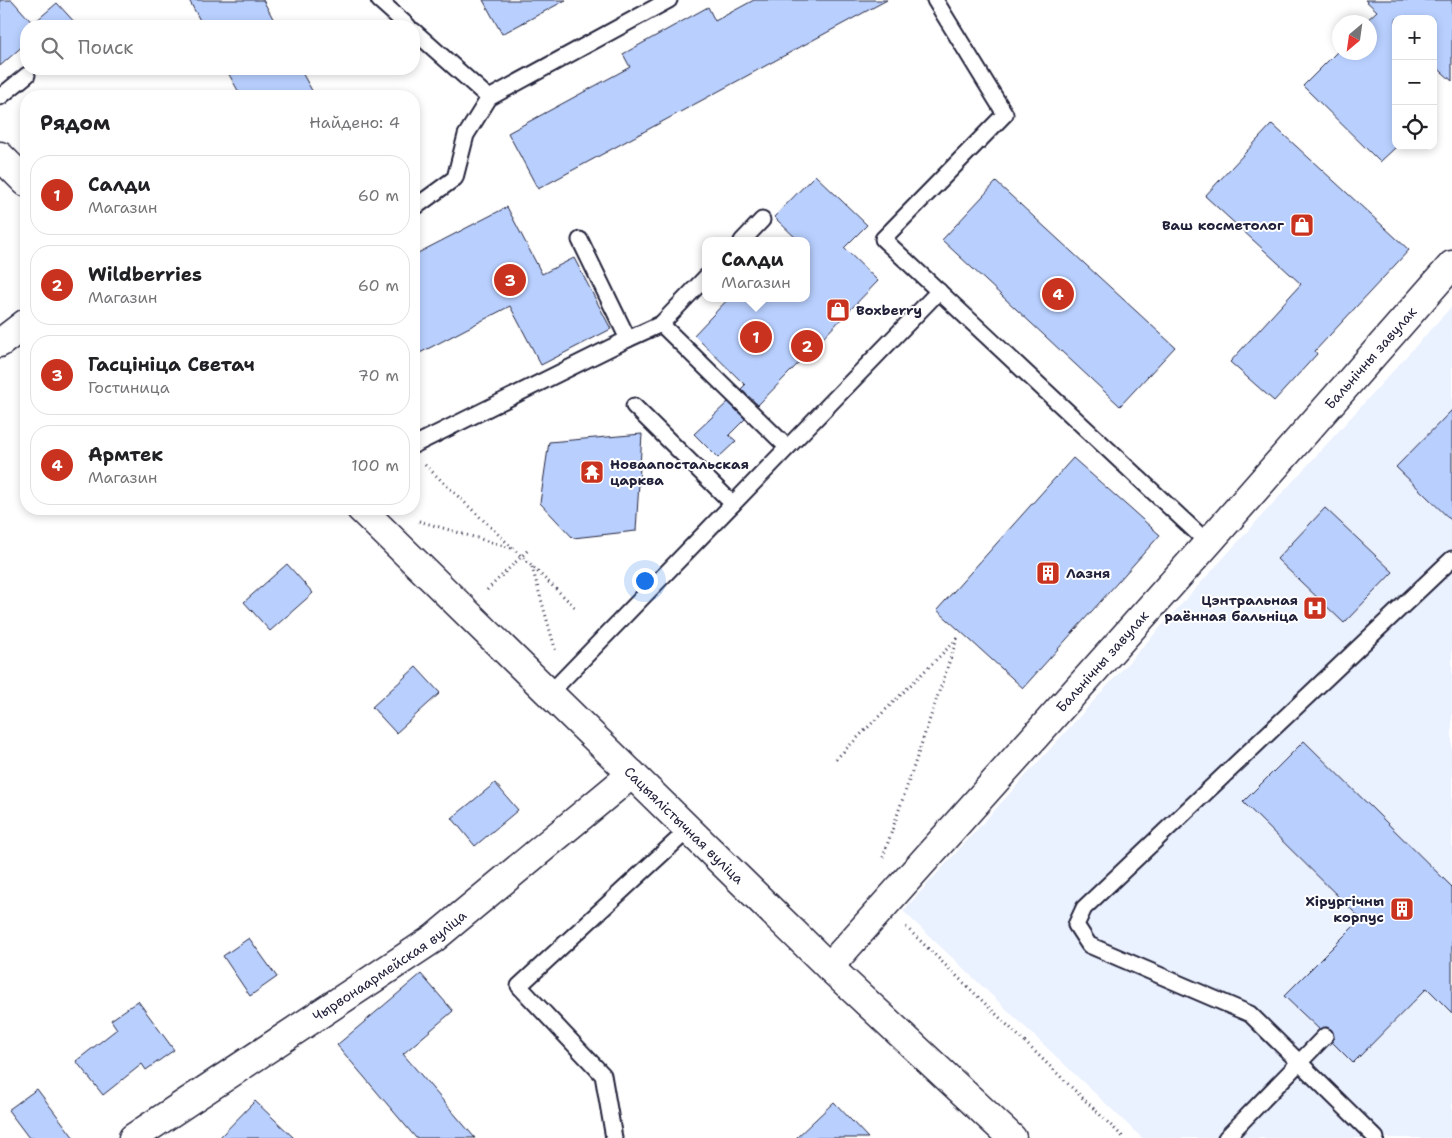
<!DOCTYPE html>
<html lang="ru">
<head>
<meta charset="utf-8">
<style>
  :root { --surface:#fff; --page:#f2f2f2; --text:#202124; --muted:#757577; --line:#e0e0e0; --accent:#c8321e }
  body { margin:0; font-family:"Shantell Sans",sans-serif; background:var(--page); color:var(--text) }
  .controls { position:absolute; right:15px; top:15px; display:grid; overflow:hidden; border-radius:10px; box-shadow:0 2px 8px #0003 }
  .controls button { width:45px; height:45px; display:grid; place-items:center; padding:0; border:0; border-bottom:1px solid var(--line); background:var(--surface); color:var(--text); font:25px sans-serif }
  .compass { position:absolute; left:1332px; top:15px; width:45px; height:45px; border-radius:50%; background:var(--surface); box-shadow:0 2px 8px #0003; rotate:209deg }
  .you { position:absolute; left:644px; top:580px; width:18px; height:18px; margin:-12px; border:4px solid #fff; border-radius:50%; background:#1a73e8; box-shadow:0 0 0 8px #1a73e833 }
  .badge { display:grid; place-items:center; width:32px; height:32px; border-radius:50%; background:var(--accent); color:#fff; font-size:16px; font-weight:700 }
  .pin { position:absolute; translate:-50% -50%; border:2px solid #fff; box-shadow:0 1px 5px #0006 }
  .popup { position:absolute; left:702px; top:237px; width:108px; height:65px; box-sizing:border-box; display:grid; place-content:center; border-radius:10px; background:var(--surface); filter:drop-shadow(0 1px 4px #0005); font-size:16px; white-space:nowrap; color:var(--muted) }
  .popup b { font-size:19px; color:var(--text) }
  .popup::after { content:''; position:absolute; left:50%; top:100%; margin-left:-10px; border:10px solid transparent; border-top-color:var(--surface) }
  .list { margin:0; padding:0; list-style:none }
  h2 { display:flex; justify-content:space-between; align-items:center; height:65px; margin:0; padding:0 20px; font-size:21px }
  h2 small { font-size:16px; font-weight:400; color:var(--muted) }
  .list li { display:grid; grid-template-columns:32px 1fr auto; gap:15px; align-items:center; box-sizing:border-box; height:80px; margin:0 10px 10px; padding:0 10px; border:1px solid var(--line); border-radius:20px }
  .list b { display:block; font-size:19px; white-space:nowrap }
  .list p { margin:0; font-size:16px; white-space:nowrap; color:var(--muted) }
  .list em { font-size:16px; font-style:normal; color:var(--muted) }
  .icon { flex:none; width:28px; height:28px; fill:none; stroke:currentColor; stroke-width:2; stroke-linecap:round; stroke-linejoin:round }
  .map { position:relative; flex:none; width:1452px; height:1138px; overflow:hidden }
  .search { position:absolute; background:var(--surface); box-shadow:0 2px 8px #0003; left:20px; top:20px; width:400px; height:55px; display:flex; align-items:center; gap:12px; box-sizing:border-box; padding:0 18px; border-radius:20px; color:var(--muted); font-size:19px }
  .panel { position:absolute; background:var(--surface); box-shadow:0 2px 8px #0003; left:20px; top:90px; width:400px; height:425px; border-radius:20px }
  .map>svg:first-child { display:block }
</style>
</head>
<body>
<div class="map">
<svg width="1452" height="1138" viewBox="0 0 1452 1138">
  <rect width="100%" height="100%" fill="#fff"/>
  <filter id="ink" filterUnits="userSpaceOnUse"><feTurbulence type="fractalNoise" baseFrequency=".02" numOctaves="2"/><feDisplacementMap in="SourceGraphic" scale="10" xChannelSelector="R" yChannelSelector="G"/><feConvolveMatrix kernelMatrix="1 2 1 2 8 2 1 2 1" color-interpolation-filters="sRGB"/></filter>
  <g filter="url(#ink)">
    <!-- built -->
    <path fill="#eaf1ff" d="M1452,306V1138H1142L903,911Z"/>
    <!-- building -->
    <g fill="#b9d0ff" stroke="#22223b">
      <path d="M0,0H12L35,26H26V43L0,66Z"/>
      <path d="M189,0H263L277,26H203Z"/>
      <path d="M483,0H566L502,34Z"/>
      <path d="M754,0H887L538,189L508,133L630,67L623,54L708,7L715,21Z"/>
      <path d="M1365,0H1452V81L1433,64V19H1396V147L1380,162L1303,86L1340,49V52H1370V22H1365L1377,11Z"/>
      <path d="M57,3L78,26H41L36,21Z"/>
      <path d="M226,69H300L315,96H241Z"/>
      <path d="M1272,124L1409,250L1315,351L1317,354L1274,401L1230,362L1301,284L1205,196Z"/>
      <path d="M815,175L867,225L844,248L878,281L758,405L741,389L745,385L694,335L729,298H806V241H799L774,217Z"/>
      <path d="M996,182L1175,347L1120,406L942,240Z"/>
      <path d="M507,207L542,274L574,258L611,329L541,365L510,306L414,356V255Z"/>
      <path d="M728,402L745,419L729,435L736,441L718,458L694,434Z"/>
      <path d="M1452,410V521L1396,467Z"/>
      <path d="M642,434L636,531L573,538L540,503L549,442Z"/>
      <path d="M1073,458L1160,535L1023,688L937,610Z"/>
      <path d="M1325,508L1393,572L1344,623L1277,559Z"/>
      <path d="M287,564L313,593L270,631L244,602Z"/>
      <path d="M416,667L440,693L396,733L372,707Z"/>
      <path d="M1304,741L1452,887V1013L1427,988L1353,1063L1332,1042L1334,1038L1332,1030L1327,1027L1319,1029L1284,996L1361,919L1243,802Z"/>
      <path d="M495,783L518,810L475,846L452,818Z"/>
      <path d="M249,938L277,977L250,996L223,956Z"/>
      <path d="M421,974L453,1011L403,1054L475,1138H416L337,1045Z"/>
      <path d="M138,1001L174,1050L146,1070L142,1064L103,1095L76,1061L117,1029L111,1020Z"/>
      <path d="M37,1089L46,1101L74,1138H29L8,1110Z"/>
      <path d="M255,1101L294,1138H219Z"/>
      <path d="M834,1102L868,1138H796Z"/>
    </g>
    <g fill="none" stroke-linecap="round" stroke-linejoin="round">
      <!-- lane casing -->
      <g stroke="#22223b" stroke-width="19">
        <g id="lane">
          <path d="M379,0L408,26"/>
          <path d="M935,0L1005,114L883,239L1208,543"/>
          <path d="M414,31L489,98"/>
          <path d="M0,97L27,75"/>
          <path d="M414,208L455,178L466,135L489,98L669,0"/>
          <path d="M742,241L762,220"/>
          <path d="M706,277L661,324L787,447"/>
          <path d="M628,339L661,324"/>
          <path d="M634,406L733,504"/>
          <path d="M414,445L628,339L580,240"/>
          <path d="M550,693L939,291"/>
          <path d="M614,1138L603,1075L519,986L689,829"/>
          <path d="M1226,1138L1325,1036"/>
          <path d="M1376,1138L1250,1014L1089,945L1076,925L1084,908L1452,559"/>
        </g>
      </g>
      <!-- street casing -->
      <g stroke="#22223b" stroke-width="31">
        <g id="street">
          <path d="M0,343L26,323"/>
          <path id="s1" d="M829,967L1208,543L1452,265"/>
          <path id="s2" d="M133,1138L433,939L632,774"/>
        </g>
      </g>
      <!-- secondary casing -->
      <g stroke="#22223b" stroke-width="31">
        <g id="secondary">
          <path d="M0,156L26,182"/>
          <path id="s3" d="M361,509L829,967L1012,1138"/>
        </g>
      </g>
      <!-- path -->
      <g stroke="#22223b" stroke-width="3" stroke-dasharray="1 4" stroke-linecap="butt">
        <path d="M425,465L577,609"/>
        <path d="M419,521L511,548"/>
        <path d="M532,567L556,652"/>
        <path d="M487,590L529,549"/>
        <path d="M836,759L957,639L882,860"/>
        <path d="M906,927L1124,1138"/>
      </g>
      <!-- lane -->
      <use href="#lane" stroke="#fff" stroke-width="15"/>
      <!-- street -->
      <use href="#street" stroke="#fff" stroke-width="28"/>
      <!-- secondary -->
      <use href="#secondary" stroke="#fff" stroke-width="28"/>
    </g>
  </g>
  <!-- icons -->
  <defs>
    <g id="shop-square" transform="scale(1.25)"><rect x="-9" y="-9" width="18" height="18" rx="4" fill="#c8321e" stroke="#fff"/><path d="M-5-2.5h2.3a2.7 3.5 0 0 1 5.4 0H5L5.5 6h-11ZM-1.5-2.5h3a1.5 2.3 0 0 0-3 0Z" fill="#fff"/></g>
    <g id="temple-square" transform="scale(1.25)"><rect x="-9" y="-9" width="18" height="18" rx="4" fill="#c8321e" stroke="#fff"/><path d="M0-6L5-2H3V0L6.5 2.5H4V6H1.5V3h-3V6H-4V2.5H-6.5L-3 0V-2H-5Z" fill="#fff"/></g>
    <g id="building-square" transform="scale(1.25)"><rect x="-9" y="-9" width="18" height="18" rx="4" fill="#c8321e" stroke="#fff"/><path d="M-4-6H4V6H1V3H-1V6H-4ZM-2.5-4.3h1.7v1.8h-1.7ZM.8-4.3h1.7v1.8H.8ZM-2.5-1h1.7V.8h-1.7ZM.8-1h1.7V.8H.8Z" fill="#fff"/></g>
    <g id="hospital-square" transform="scale(1.25)"><rect x="-9" y="-9" width="18" height="18" rx="4" fill="#c8321e" stroke="#fff"/><path d="M-5-5h3v3.5h4V-5h3V5h-3V1.5h-4V5h-3Z" fill="#fff"/></g>
  </defs>
  <g fill-rule="evenodd">
    <use href="#shop-square" x="1302" y="225"/>
    <use href="#shop-square" x="838" y="310"/>
    <use href="#temple-square" x="592" y="472"/>
    <use href="#building-square" x="1048" y="573"/>
    <use href="#hospital-square" x="1315" y="608"/>
    <use href="#building-square" x="1402" y="909"/>
  </g>
  <g text-anchor="middle" stroke-width="4" stroke-linejoin="round" paint-order="stroke">
    <!-- poi labels -->
    <g font-size="14" font-weight="bold" fill="#22223b" stroke="#fff" text-anchor="end">
      <text x="1284" y="230">Ваш косметолог</text>
      <text x="856" y="315" text-anchor="start">Boxberry</text>
      <text x="610" y="469" text-anchor="start">Новаапостальская<tspan x="610" dy="16">царква</tspan></text>
      <text x="1066" y="578" text-anchor="start">Лазня</text>
      <text x="1298" y="605">Цэнтральная<tspan x="1298" dy="16">раённая бальніца</tspan></text>
      <text x="1384" y="906">Хірургічны<tspan x="1384" dy="16">корпус</tspan></text>
    </g>
    <!-- street labels -->
    <g font-size="14" fill="#22223b" stroke="#fff">
      <text dy="5" stroke="none"><textPath href="#s1" startOffset="815">Бальнічны завулак</textPath></text>
      <text dy="5" stroke="none"><textPath href="#s1" startOffset="410">Бальнічны завулак</textPath></text>
      <text dy="5" stroke="none"><textPath href="#s3" startOffset="452">Сацыялістычная вуліца</textPath></text>
      <text dy="5" stroke="none"><textPath href="#s2" startOffset="309">Чырвонаармейская вуліца</textPath></text>
    </g>
  </g>
</svg>
<div class="controls">
<button>+</button>
<button>−</button>
<button><svg class="icon" aria-label="locate" viewBox="0 0 24 24"><circle cx="12" cy="12" r="6"/><path d="M12 2v4M12 18v4M2 12h4M18 12h4"/></svg></button>
</div>
<svg class="compass" viewBox="-18 -18 36 36"><path d="M0-13l5 13h-10z" fill="#e53935"/><path d="M0 13l5-13h-10z" fill="#757577"/></svg>
<div class="you"></div>
<div class="pin badge" style="left:756px;top:337px">1</div>
<div class="popup"><b>Салди</b>Магазин</div>
<div class="pin badge" style="left:807px;top:346px">2</div>
<div class="pin badge" style="left:510px;top:280px">3</div>
<div class="pin badge" style="left:1058px;top:294px">4</div>
<div class="search"><svg class="icon" aria-label="search" viewBox="0 0 24 24"><circle cx="10" cy="10" r="6"/><path d="M15 15l6 6"/></svg>Поиск</div>
<section class="panel">
<h2>Рядом<small>Найдено: 4</small></h2>
<ul class="list">
<li><span class="badge">1</span><div><b>Салди</b><p>Магазин</p></div><em>60 m</em></li>
<li><span class="badge">2</span><div><b>Wildberries</b><p>Магазин</p></div><em>60 m</em></li>
<li><span class="badge">3</span><div><b>Гасцініца Светач</b><p>Гостиница</p></div><em>70 m</em></li>
<li><span class="badge">4</span><div><b>Армтек</b><p>Магазин</p></div><em>100 m</em></li>
</ul>
</section>
</div>
</body>
</html>
